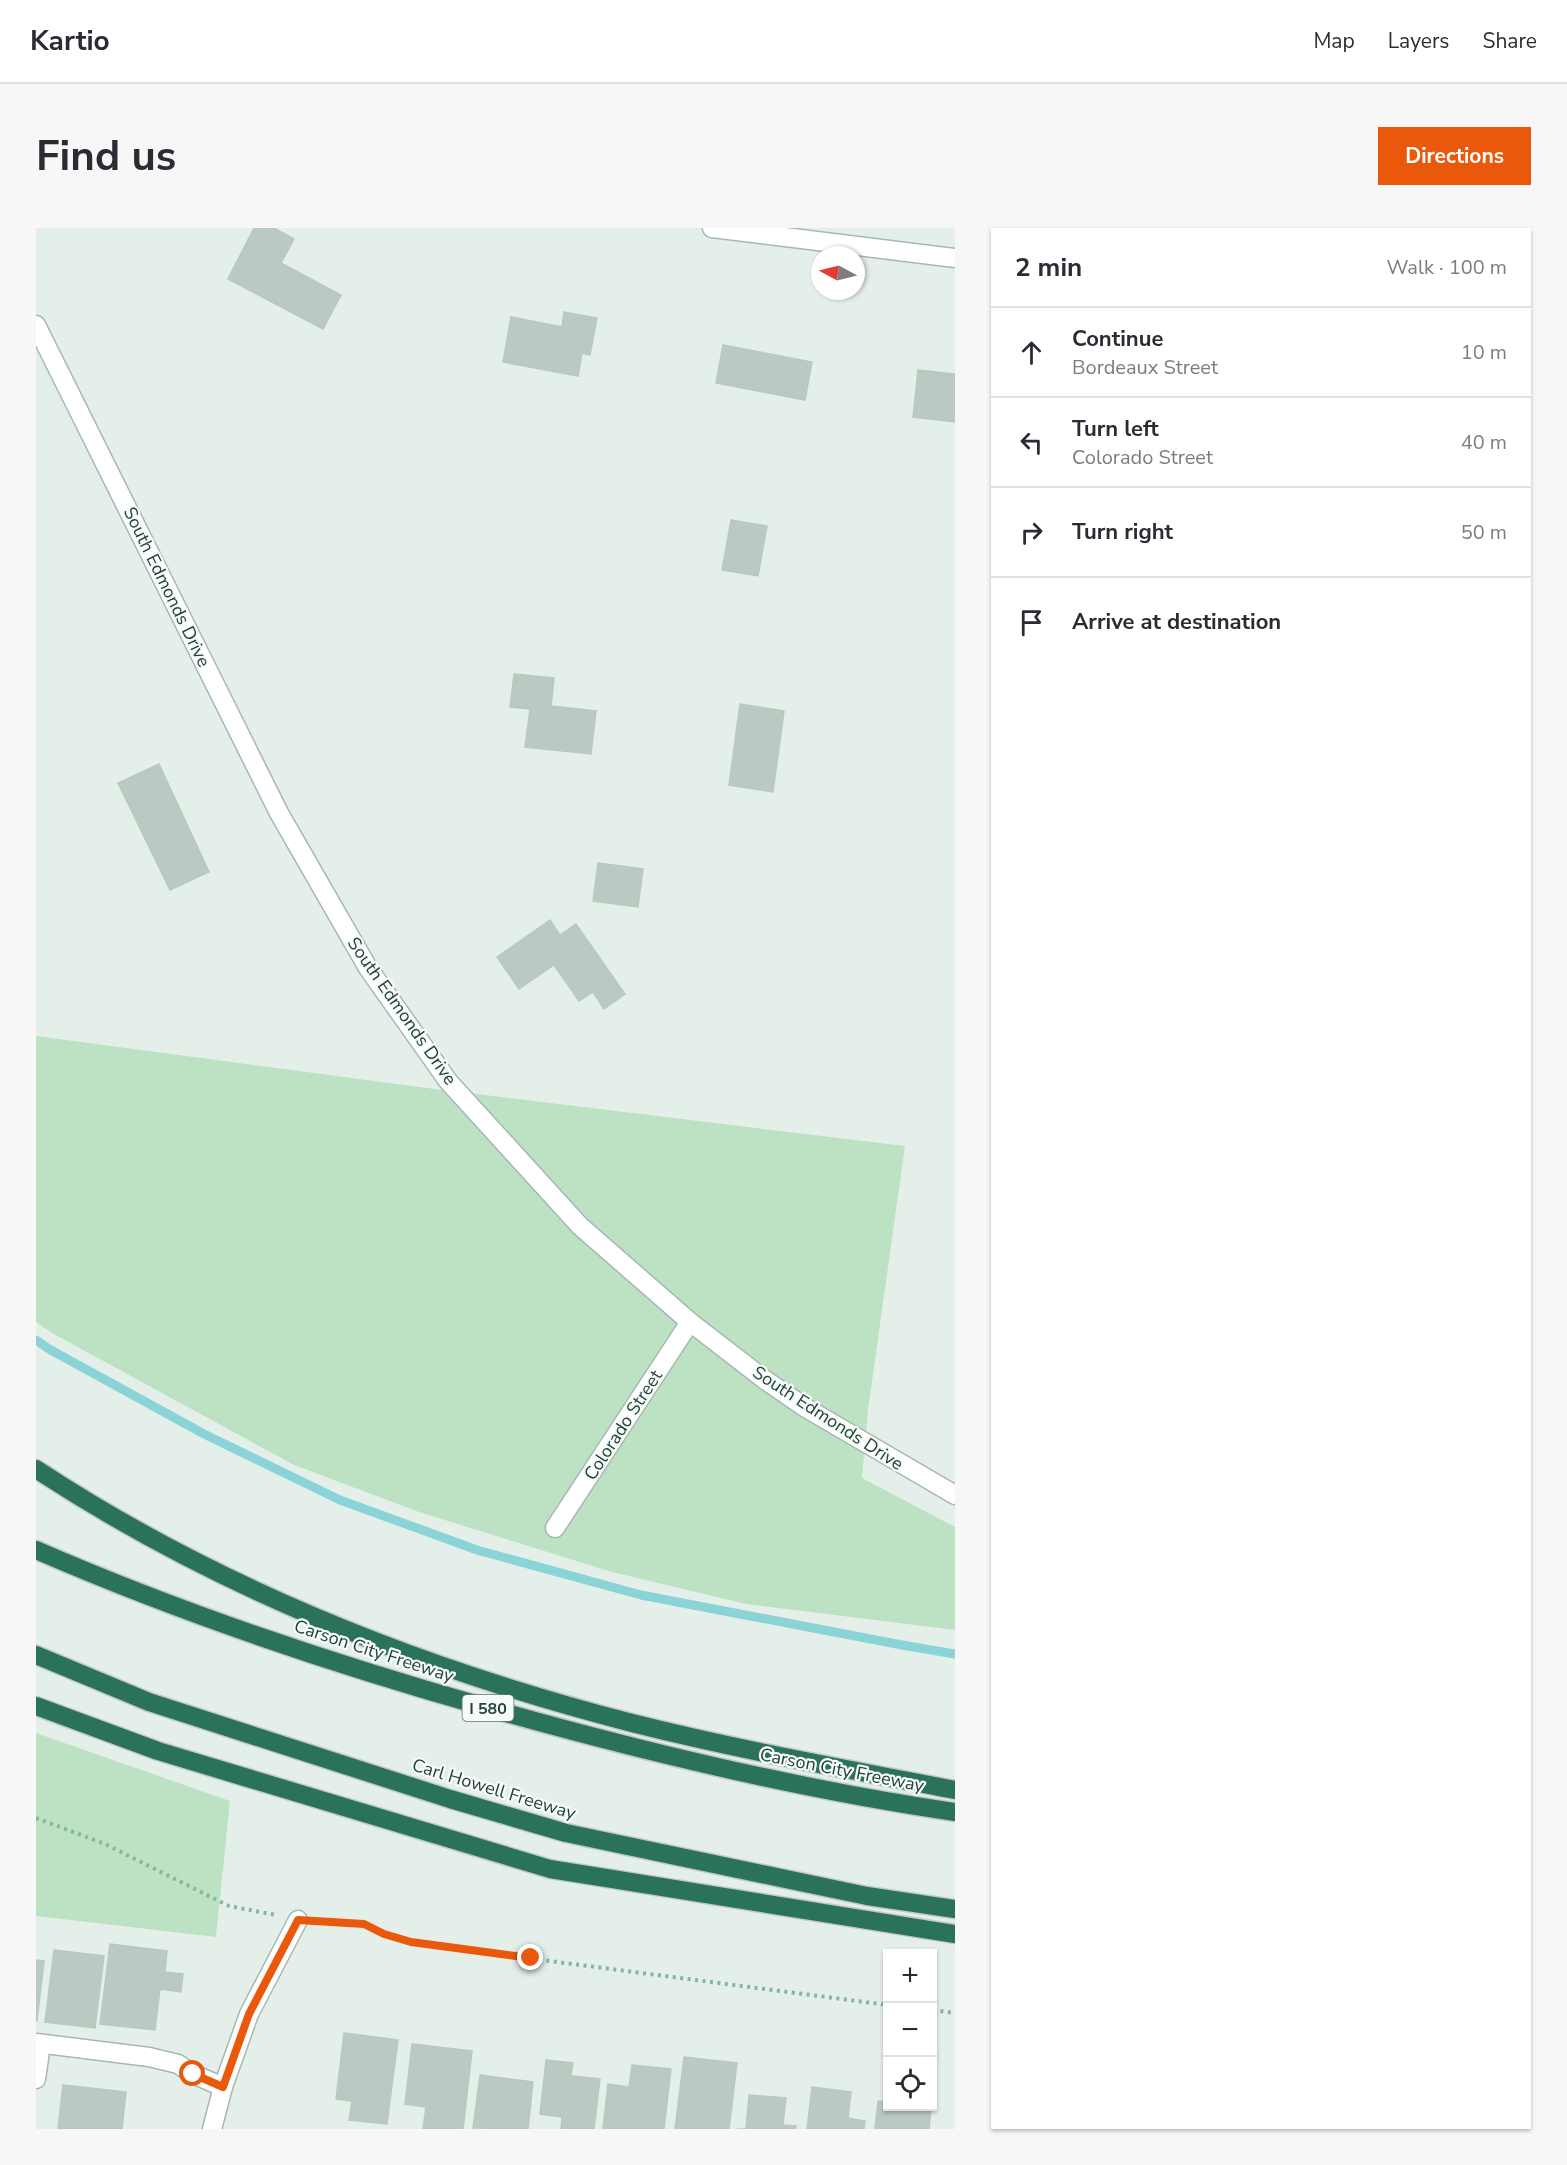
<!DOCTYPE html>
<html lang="en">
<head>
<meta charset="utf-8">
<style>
  :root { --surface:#fff; --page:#f7f7f7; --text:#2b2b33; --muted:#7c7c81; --line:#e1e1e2; --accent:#ea580c }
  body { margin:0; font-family:"Nunito Sans",sans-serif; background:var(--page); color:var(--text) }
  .controls { position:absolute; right:18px; bottom:18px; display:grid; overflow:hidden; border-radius:0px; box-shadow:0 2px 4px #0004 }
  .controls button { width:54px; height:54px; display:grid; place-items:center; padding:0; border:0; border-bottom:2px solid var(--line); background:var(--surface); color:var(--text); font:30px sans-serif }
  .compass { position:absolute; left:775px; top:18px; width:54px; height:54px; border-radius:50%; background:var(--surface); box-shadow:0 2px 4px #0004; rotate:277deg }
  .stop { position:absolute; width:18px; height:18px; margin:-14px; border:4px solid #ea580c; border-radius:50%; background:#fff }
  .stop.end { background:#ea580c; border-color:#fff; box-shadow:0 2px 6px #0008 }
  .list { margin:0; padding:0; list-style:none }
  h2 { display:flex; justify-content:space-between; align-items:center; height:78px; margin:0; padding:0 24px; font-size:26px }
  h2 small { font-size:20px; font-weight:400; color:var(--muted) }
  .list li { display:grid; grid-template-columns:39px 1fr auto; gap:18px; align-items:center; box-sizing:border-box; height:90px; padding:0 24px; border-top:2px solid var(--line) }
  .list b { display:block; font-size:22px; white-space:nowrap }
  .list p { margin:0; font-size:20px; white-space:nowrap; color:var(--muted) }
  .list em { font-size:20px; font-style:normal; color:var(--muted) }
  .icon { flex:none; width:33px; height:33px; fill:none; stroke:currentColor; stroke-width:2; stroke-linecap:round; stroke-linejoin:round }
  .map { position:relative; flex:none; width:919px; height:1901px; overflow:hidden; border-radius:0px }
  header { display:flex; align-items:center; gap:36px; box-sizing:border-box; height:84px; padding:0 30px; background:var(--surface); border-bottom:2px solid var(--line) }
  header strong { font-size:28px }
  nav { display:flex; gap:33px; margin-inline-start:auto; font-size:21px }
  .intro { display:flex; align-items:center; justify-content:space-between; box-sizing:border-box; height:144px; padding:0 36px }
  h1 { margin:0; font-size:42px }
  .button { padding:15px 27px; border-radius:0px; background:var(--accent); color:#fff; font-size:21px; font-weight:700 }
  main { display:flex; gap:36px; padding:0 36px }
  aside { flex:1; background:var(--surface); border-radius:0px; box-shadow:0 2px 4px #0004 }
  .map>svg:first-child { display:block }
</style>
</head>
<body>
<header>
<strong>Kartio</strong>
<nav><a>Map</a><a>Layers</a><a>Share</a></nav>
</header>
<div class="intro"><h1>Find us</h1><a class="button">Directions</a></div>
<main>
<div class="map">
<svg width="919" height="1901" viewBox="0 0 919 1901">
  <rect width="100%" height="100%" fill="#e5efea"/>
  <!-- green -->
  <g fill="#bde2c3">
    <path d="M0,808L391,860L869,918L832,1182L826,1250L919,1299V1402L710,1376L576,1344L383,1284L258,1237L16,1105L0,1094Z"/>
    <path d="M0,1505L194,1573L180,1709L0,1688Z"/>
  </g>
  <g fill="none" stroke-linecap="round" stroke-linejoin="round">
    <!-- stream -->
    <path stroke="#8ad4d8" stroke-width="9" d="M0,1112L13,1121L168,1206L304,1272L441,1322L605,1367L866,1417L919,1426"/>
  </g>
  <!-- building -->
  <g fill="#bacac2" stroke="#b7cac0" stroke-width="1.5">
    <path d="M218,0H238L258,11L245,35L305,67L287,101L192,51Z"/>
    <path d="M528,84L561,90L554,127L546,125L542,148L467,134L475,89L526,99Z"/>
    <path d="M687,117L776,134L769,172L680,155Z"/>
    <path d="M882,142L919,146V194L877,189Z"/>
    <path d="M695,292L731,298L722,348L686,342Z"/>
    <path d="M478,446L518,450L515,478L560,483L555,526L489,519L494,481L474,479Z"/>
    <path d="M704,476L748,483L737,564L693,557Z"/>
    <path d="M123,536L173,644L134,662L82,555Z"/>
    <path d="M562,635L607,641L602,679L557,673Z"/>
    <path d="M514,692L524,707L540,696L589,766L568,781L557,764L543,773L518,737L483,761L461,729Z"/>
    <path d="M74,1716L131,1723L129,1744L147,1746L145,1764L124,1761L119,1802L64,1796Z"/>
    <path d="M18,1722L68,1728L59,1800L9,1794Z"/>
    <path d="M0,1732L8,1733L1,1793H0Z"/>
    <path d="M308,1805L362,1812L351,1896L313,1892L316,1873L300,1871Z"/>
    <path d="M376,1816L436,1823L427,1901H387L390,1879L369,1876Z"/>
    <path d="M648,1829L701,1835L693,1901H639Z"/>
    <path d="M510,1832L537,1835L535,1848L564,1851L558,1901H525L526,1889L504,1886Z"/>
    <path d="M596,1837L635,1841L628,1901H567L572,1856L593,1859Z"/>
    <path d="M444,1847L497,1854L492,1901L437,1900Z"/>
    <path d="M27,1857L90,1864L86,1901H22Z"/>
    <path d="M776,1859L815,1864L812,1890L829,1893L828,1901H771Z"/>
    <path d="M713,1867L750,1870L747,1897L760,1898V1901H701H710Z"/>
    <path d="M842,1873L852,1874V1878H895L893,1901H839Z"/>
  </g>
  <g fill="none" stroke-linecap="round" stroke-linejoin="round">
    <!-- minor casing -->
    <g stroke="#a7b8b1" stroke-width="21">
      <g id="minor">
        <path d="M676,0L919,30"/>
        <path d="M0,97L243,585L332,740L412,853L544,998L654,1094L729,1152L770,1180L919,1267"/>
        <path d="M519,1300L654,1094"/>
        <path d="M0,1815L113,1829L142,1836L157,1846L187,1859"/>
        <path d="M0,1851L5,1816"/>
        <path d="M176,1901L187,1859L213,1786L262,1692"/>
      </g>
    </g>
    <!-- highway casing -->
    <g stroke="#c1cac7" stroke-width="21">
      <g id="highway">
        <path d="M0,1241C181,1360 387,1441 596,1495C703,1522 811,1541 919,1562"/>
        <path d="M0,1322C145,1385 297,1436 449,1479C604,1523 760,1561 919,1584"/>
        <path d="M0,1427L113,1474L414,1571L530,1605L831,1668L919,1681"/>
        <path d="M0,1478L122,1523L514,1641L919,1706"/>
      </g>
    </g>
    <!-- path -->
    <g stroke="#83b5a0" stroke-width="4" stroke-dasharray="3 4.5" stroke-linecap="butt">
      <path d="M0,1590L69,1616L193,1678L240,1687"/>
      <path d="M283,1693L329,1696L348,1706L375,1715L852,1777"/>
      <path d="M897,1782L919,1785"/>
    </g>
    <!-- minor -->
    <use href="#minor" stroke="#fff" stroke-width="18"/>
    <!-- highway -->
    <use href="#highway" stroke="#2b725c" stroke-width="18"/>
  </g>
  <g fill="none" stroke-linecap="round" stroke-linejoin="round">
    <!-- route -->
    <path stroke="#ea580c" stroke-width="8" d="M157,1846L187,1859L213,1786L262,1692L328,1696L348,1706L375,1714L495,1730"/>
  </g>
  <g text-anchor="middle" stroke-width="4.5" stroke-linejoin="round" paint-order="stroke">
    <!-- shield labels -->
    <rect fill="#f6fbf8" stroke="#627a71" stroke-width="1.5" x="426.5" y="1467" width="51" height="26" rx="4.5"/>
    <g font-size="16" font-weight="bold" fill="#224337">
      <text x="452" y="1486">I 580</text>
    </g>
    <!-- street labels -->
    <g font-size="18" fill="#224337" stroke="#f6fbf8">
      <text transform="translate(131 359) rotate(64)" y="6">South Edmonds Drive</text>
      <text transform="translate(366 783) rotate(55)" y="6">South Edmonds Drive</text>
      <text transform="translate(792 1190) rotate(33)" y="6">South Edmonds Drive</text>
      <text transform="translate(587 1197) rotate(-57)" y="6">Colorado Street</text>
      <text transform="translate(338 1423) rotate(18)" y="6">Carson City Freeway</text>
      <text transform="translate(806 1542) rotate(11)" y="6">Carson City Freeway</text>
      <text transform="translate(458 1561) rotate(17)" y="6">Carl Howell Freeway</text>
    </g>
  </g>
</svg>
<div class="controls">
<button>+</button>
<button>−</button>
<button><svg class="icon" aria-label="locate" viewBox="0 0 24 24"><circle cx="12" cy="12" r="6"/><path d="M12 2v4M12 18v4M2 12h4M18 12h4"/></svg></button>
</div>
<svg class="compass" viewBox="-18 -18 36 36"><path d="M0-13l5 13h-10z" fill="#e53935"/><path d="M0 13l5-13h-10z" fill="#7c7c81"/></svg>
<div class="stop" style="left:157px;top:1846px"></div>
<div class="stop end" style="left:495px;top:1730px"></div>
</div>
<aside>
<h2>2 min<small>Walk · 100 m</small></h2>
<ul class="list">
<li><svg class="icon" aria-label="ahead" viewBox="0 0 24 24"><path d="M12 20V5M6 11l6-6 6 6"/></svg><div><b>Continue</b><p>Bordeaux Street</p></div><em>10 m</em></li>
<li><svg class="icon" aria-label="left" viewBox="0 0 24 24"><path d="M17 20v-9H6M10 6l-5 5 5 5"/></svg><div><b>Turn left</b><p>Colorado Street</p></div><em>40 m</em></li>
<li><svg class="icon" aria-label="right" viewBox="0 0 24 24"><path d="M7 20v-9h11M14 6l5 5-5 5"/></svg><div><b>Turn right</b></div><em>50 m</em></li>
<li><svg class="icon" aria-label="arrive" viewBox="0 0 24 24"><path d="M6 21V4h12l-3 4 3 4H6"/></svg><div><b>Arrive at destination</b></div></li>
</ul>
</aside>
</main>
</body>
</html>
